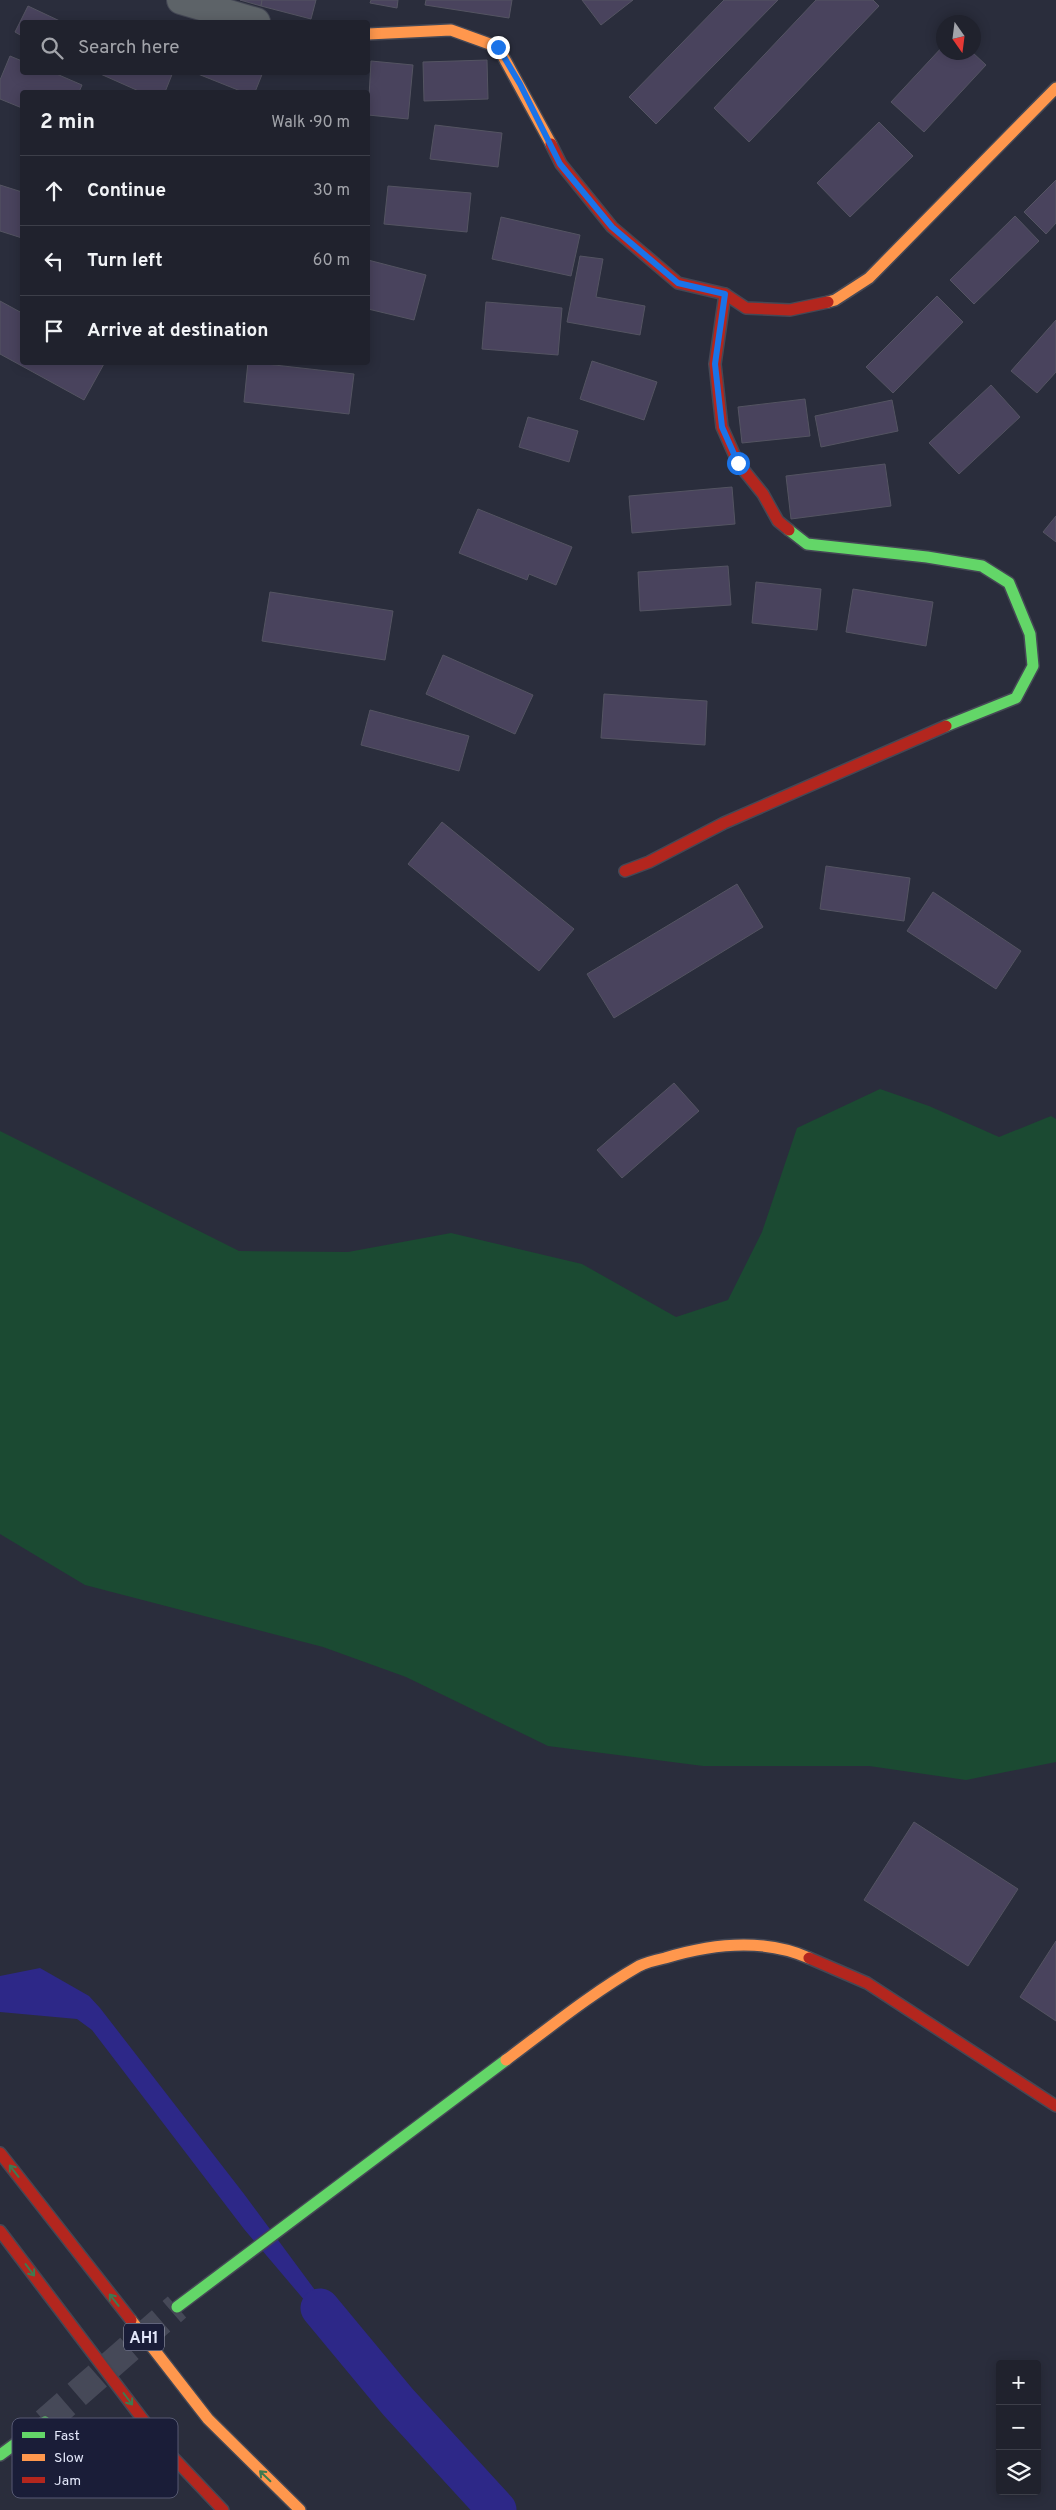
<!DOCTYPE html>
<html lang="en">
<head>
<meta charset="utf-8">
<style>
  :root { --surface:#20222d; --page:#2d2f39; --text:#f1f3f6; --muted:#a2a4aa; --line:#3d3f49 }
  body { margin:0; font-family:Overpass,sans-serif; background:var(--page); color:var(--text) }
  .controls { position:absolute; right:15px; bottom:15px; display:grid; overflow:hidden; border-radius:5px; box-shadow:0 2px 12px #0003 }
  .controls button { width:45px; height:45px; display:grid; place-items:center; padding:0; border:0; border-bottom:1px solid var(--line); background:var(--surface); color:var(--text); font:25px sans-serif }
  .compass { position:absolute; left:936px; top:15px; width:45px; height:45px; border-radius:50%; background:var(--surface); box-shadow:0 2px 12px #0003; rotate:166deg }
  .stop { position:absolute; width:15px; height:15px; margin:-11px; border:4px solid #1a73e8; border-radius:50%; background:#fff }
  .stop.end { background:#1a73e8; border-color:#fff; box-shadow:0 1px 5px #0008 }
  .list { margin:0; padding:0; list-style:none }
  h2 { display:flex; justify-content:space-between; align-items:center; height:65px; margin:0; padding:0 20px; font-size:21px }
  h2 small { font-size:16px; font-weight:400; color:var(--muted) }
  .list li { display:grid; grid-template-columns:32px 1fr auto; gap:15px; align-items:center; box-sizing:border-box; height:70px; padding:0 20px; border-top:1px solid var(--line) }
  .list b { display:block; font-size:19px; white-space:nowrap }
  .list em { font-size:16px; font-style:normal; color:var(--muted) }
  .icon { flex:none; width:28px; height:28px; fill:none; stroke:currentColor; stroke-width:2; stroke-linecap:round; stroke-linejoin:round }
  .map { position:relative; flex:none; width:1056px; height:2510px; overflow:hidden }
  .search { position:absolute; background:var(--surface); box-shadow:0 2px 12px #0003; left:20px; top:20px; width:350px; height:55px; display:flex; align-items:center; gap:12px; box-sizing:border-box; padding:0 18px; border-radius:5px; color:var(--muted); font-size:19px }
  .panel { position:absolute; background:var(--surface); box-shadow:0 2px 12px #0003; left:20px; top:90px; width:350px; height:275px; border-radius:5px }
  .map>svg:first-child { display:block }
</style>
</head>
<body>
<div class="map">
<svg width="1056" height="2510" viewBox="0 0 1056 2510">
  <rect width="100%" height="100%" fill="#2a2d3c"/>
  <!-- green -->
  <path fill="#1b4a32" d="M880,1089L929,1106L999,1137L1051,1116L1056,1119V1762L966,1780L869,1766H703L548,1746L406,1677L323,1647L85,1585L0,1534V1131L239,1251L348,1252L451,1233L582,1264L676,1317L728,1300L762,1232L797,1128Z"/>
  <!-- water -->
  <path fill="#2d2888" d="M40,1968L89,1996L100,2008L244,2194L357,2347L350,2354L244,2229L92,2030L77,2019L0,2012V1976Z"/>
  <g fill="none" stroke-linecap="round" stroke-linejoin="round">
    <!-- canal -->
    <path stroke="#2d2888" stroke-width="39" d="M320,2308L398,2402L497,2510"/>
  </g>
  <!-- building -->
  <g fill="#49435d" stroke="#545462">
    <path d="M240,0H262L261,6Z"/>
    <path d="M262,0H316L311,19L261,6Z"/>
    <path d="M371,0H398L397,8L370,3Z"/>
    <path d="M426,0H512L509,18L425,5Z"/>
    <path d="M582,0H633L601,25Z"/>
    <path d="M724,0H778L656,124L629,97Z"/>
    <path d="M816,0H873L879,6L749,142L714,108Z"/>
    <path d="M28,6L62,22H22V36L15,32Z"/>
    <path d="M944,45V52H972L986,65L924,132L891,102Z"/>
    <path d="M10,56L22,61V72H52L82,85L79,92H22V108L0,99V80Z"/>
    <path d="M487,60L488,99L424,101L423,62Z"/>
    <path d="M371,61L413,65L408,119L368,115Z"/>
    <path d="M96,72H173L165,92H141Z"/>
    <path d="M193,72H263L255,92H243Z"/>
    <path d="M879,122L913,156L850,217L817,183Z"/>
    <path d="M435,125L502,133L498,167L430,159Z"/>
    <path d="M1056,180V223L1046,234L1024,212Z"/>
    <path d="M0,185L22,192V238L0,231Z"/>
    <path d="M388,186L471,193L467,232L384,224Z"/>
    <path d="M1015,216L1039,241L974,304L950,280Z"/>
    <path d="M501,217L580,235L571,276L492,259Z"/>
    <path d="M580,256L603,259L596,297L645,306L640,335L567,322Z"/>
    <path d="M368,260L426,275L414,320L368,309Z"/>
    <path d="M937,296L963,322L893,393L866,367Z"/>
    <path d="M0,301L22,313V362H105L84,400L0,354Z"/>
    <path d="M486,302L562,308L558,355L482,349Z"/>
    <path d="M1056,320V372L1037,393L1011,371Z"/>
    <path d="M592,361L657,382L644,420L580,399Z"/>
    <path d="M248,362L354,374L349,414L244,402Z"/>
    <path d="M991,385L1020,417L959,474L929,443Z"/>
    <path d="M805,399L810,436L742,443L738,407Z"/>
    <path d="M892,400L898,431L821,447L815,416Z"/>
    <path d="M528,417L578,431L569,462L519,447Z"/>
    <path d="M885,464L891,506L791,519L786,476Z"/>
    <path d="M732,487L735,524L632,533L629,496Z"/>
    <path d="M478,509L572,547L556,585L529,574L527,580L459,553Z"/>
    <path d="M1056,516V542L1043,532Z"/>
    <path d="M728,566L731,605L640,611L638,572Z"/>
    <path d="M756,582L821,589L817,630L752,623Z"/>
    <path d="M853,589L933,602L926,646L846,632Z"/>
    <path d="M270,592L393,611L385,660L262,641Z"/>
    <path d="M443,655L533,695L515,734L426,694Z"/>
    <path d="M604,694L707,701L705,745L601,738Z"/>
    <path d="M370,710L469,736L459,771L361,745Z"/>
    <path d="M442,822L574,929L539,971L408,864Z"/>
    <path d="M826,866L910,878L904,921L820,909Z"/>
    <path d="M737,884L763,927L614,1018L587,974Z"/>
    <path d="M933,892L1021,951L996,989L907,931Z"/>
    <path d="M674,1083L699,1111L622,1178L597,1150Z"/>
    <path d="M914,1822L1018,1889L968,1966L864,1900Z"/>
    <path d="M1056,1941V2021L1020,1997Z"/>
  </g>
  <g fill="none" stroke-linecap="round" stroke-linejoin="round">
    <!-- secondary-tunnel -->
    <path stroke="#464958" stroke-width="28" stroke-dasharray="28 14" stroke-linecap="butt" d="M45,2422L177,2307"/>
    <!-- street casing -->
    <g stroke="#454855" stroke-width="30">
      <path id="street" d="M181,0L256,22"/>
    </g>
    <!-- fast casing -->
    <g stroke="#454855" stroke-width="14">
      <g id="fast">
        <path d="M789,530L807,544L927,557L982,566L1009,583L1030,634L1033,666L1016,698L946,726"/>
        <path d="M177,2307L506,2060"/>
        <path d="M0,2455L45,2422"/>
      </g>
    </g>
    <!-- slow casing -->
    <g stroke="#454855" stroke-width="14">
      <g id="slow">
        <path d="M368,34L451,30L498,47L551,144"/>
        <path d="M828,302L835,300L869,278L1056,88"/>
        <path d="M506,2060C549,2028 592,1993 639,1966C647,1962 656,1960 665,1958C711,1944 764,1938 809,1958"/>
        <path d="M131,2320L208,2419L300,2510"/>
      </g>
    </g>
    <!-- jam casing -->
    <g stroke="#454855" stroke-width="14">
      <g id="jam">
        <path d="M551,144L561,164L612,227L678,283L725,294L746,308L790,310L828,302"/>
        <path d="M725,294L715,364L722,427L738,463L763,494L778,521L789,530"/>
        <path d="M625,871L649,862L724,823L946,726"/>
        <path d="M809,1958L867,1983L1056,2106"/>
        <path d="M0,2153L131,2320"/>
        <path d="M0,2231L166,2450L223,2510"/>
      </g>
    </g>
    <!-- street -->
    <use href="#street" stroke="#5d6368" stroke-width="28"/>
    <!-- fast -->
    <use href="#fast" stroke="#63d668" stroke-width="11"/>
    <!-- slow -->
    <use href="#slow" stroke="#ff974d" stroke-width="11"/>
    <!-- jam -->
    <use href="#jam" stroke="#b3261e" stroke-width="11"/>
  </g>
  <!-- one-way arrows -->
  <defs><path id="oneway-shaft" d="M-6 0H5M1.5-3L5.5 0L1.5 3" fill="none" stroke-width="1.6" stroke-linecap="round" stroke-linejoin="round" transform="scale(1.25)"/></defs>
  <g stroke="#3e7a50">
    <use href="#oneway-shaft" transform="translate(14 2171) rotate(-128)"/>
    <use href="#oneway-shaft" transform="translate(30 2270) rotate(53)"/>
    <use href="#oneway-shaft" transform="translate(114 2300) rotate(-128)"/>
    <use href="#oneway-shaft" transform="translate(128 2399) rotate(53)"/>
    <use href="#oneway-shaft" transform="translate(265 2476) rotate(-136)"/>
  </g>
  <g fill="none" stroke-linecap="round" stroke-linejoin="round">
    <!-- route -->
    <path stroke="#1a73e8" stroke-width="6" d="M498,47L520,84L560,164L612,227L678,283L725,294L715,364L722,427L738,463"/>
  </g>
  <g text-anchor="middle" stroke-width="4" stroke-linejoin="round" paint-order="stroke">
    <!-- shield labels -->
    <rect fill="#1a1d38" stroke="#a6aabf" stroke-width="1" x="124" y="2323.5" width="40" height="27" rx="4"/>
    <g font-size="16" font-weight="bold" fill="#e2e6f9">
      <text x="144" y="2343">AH1</text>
    </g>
  </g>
  <!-- legend -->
  <rect x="12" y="2418" width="166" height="80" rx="8" fill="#1a1d38" stroke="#565972" stroke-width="1"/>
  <rect x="22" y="2432" width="23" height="6" fill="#63d668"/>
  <rect x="22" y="2454" width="23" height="7" fill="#ff974d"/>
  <rect x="22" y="2477" width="23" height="6" fill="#b3261e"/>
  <g font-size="14" fill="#e2e6f9">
    <text x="54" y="2440">Fast</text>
    <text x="54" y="2462">Slow</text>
    <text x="54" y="2485">Jam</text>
  </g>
</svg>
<div class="controls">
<button>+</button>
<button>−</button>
<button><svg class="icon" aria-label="layers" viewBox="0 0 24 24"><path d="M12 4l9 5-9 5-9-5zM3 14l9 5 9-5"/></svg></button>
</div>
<svg class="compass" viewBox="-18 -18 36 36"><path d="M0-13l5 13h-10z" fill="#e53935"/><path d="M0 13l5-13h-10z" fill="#a2a4aa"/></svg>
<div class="stop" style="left:738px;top:463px"></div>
<div class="stop end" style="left:498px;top:47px"></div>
<div class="search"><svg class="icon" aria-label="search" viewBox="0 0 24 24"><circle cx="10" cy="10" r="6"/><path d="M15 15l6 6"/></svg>Search here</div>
<section class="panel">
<h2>2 min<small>Walk · 90 m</small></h2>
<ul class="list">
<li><svg class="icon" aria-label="ahead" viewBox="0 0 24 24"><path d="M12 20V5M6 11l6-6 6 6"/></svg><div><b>Continue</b></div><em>30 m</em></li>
<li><svg class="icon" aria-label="left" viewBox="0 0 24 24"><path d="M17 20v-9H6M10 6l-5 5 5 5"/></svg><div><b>Turn left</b></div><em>60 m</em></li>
<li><svg class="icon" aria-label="arrive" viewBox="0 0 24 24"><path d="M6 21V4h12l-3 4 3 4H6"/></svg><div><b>Arrive at destination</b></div></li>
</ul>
</section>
</div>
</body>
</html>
